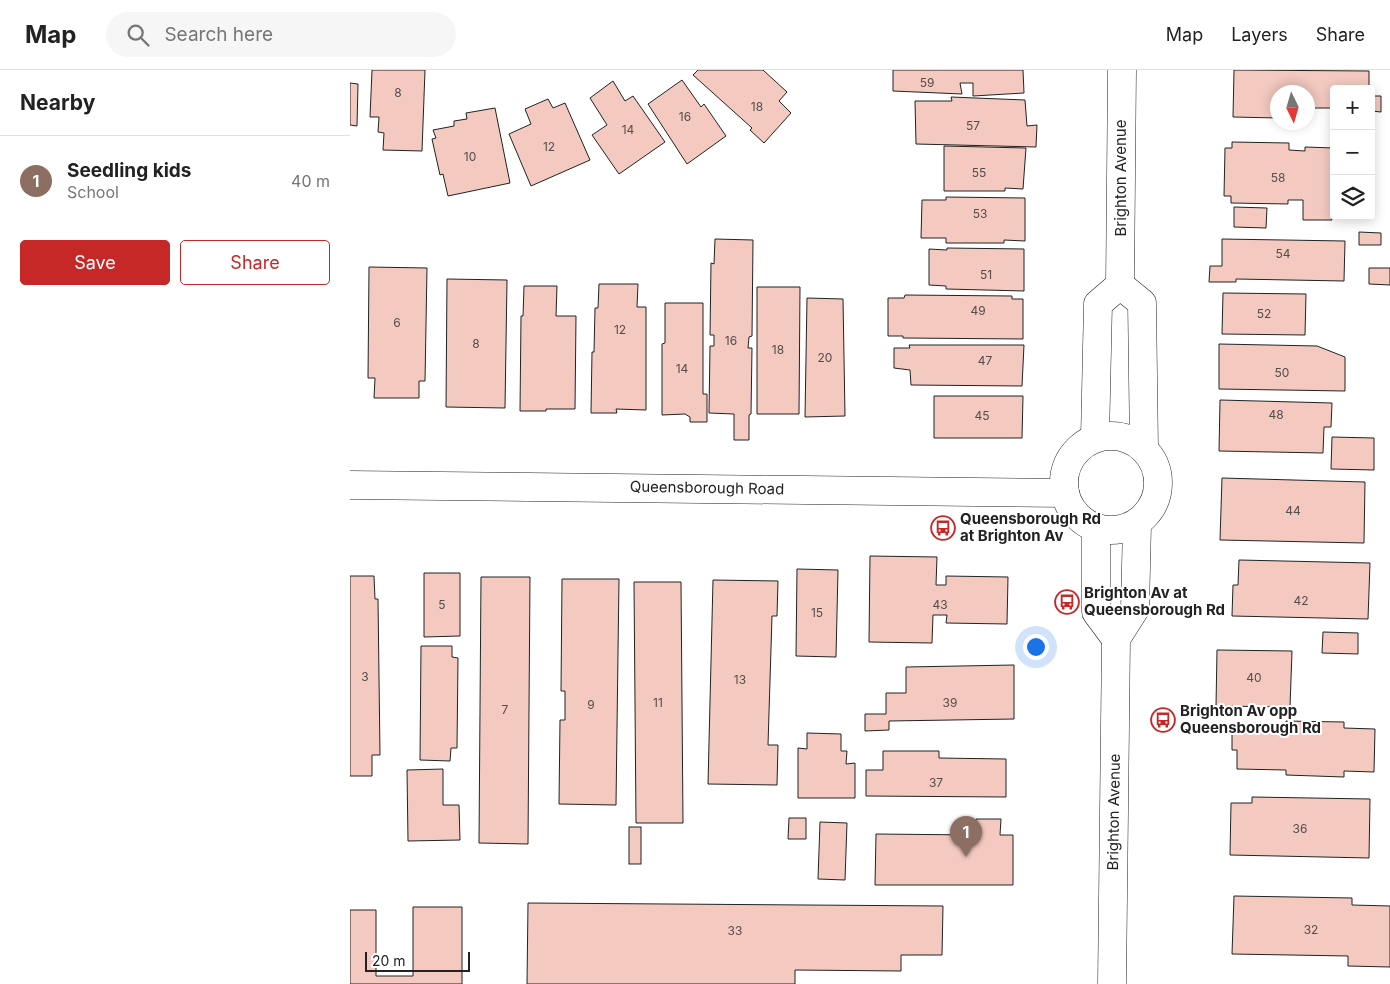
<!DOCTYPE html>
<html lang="en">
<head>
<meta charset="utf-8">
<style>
  :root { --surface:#fff; --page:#f6f6f6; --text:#222; --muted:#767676; --line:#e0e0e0; --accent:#c62828 }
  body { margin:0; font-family:Inter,sans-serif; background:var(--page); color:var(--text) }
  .controls { position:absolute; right:15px; top:15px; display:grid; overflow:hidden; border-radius:5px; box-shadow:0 2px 12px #0003 }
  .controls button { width:45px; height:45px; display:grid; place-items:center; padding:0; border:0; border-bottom:1px solid var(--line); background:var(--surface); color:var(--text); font:25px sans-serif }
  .compass { position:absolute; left:920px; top:15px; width:45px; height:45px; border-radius:50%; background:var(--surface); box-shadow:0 2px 12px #0003; rotate:175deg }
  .scale { position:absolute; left:15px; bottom:12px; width:105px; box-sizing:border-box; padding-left:5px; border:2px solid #222; border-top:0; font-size:14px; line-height:18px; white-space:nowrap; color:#222; -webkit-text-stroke:4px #fff; paint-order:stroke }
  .you { position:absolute; left:685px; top:576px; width:18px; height:18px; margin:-12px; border:4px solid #fff; border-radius:50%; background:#1a73e8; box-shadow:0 0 0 8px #1a73e833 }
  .badge { display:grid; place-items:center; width:32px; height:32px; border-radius:50%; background:var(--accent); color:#fff; font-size:16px; font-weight:700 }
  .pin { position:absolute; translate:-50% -41px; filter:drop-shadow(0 1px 2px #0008) }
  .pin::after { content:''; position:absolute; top:26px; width:18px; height:15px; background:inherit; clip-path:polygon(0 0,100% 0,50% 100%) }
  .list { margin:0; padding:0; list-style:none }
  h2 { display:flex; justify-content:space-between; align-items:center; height:65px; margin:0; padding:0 20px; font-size:21px }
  h2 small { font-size:16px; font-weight:400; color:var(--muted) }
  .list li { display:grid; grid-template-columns:32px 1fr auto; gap:15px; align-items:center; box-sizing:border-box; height:90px; padding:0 20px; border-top:1px solid var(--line) }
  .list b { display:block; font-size:19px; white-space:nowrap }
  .list p { margin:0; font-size:16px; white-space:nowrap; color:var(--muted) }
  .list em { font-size:16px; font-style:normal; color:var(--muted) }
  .actions { display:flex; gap:10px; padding:15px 20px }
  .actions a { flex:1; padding:11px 0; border:1px solid var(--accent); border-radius:5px; text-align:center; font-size:18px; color:var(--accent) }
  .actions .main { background:var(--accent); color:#fff }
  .icon { flex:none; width:28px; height:28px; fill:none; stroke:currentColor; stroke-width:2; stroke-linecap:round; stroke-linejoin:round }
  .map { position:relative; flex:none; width:1040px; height:914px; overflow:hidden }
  header { display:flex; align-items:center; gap:30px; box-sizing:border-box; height:70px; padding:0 25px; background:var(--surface); border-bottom:1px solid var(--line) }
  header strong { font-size:24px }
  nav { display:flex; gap:28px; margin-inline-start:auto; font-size:18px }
  .search { width:350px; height:45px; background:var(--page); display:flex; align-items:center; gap:12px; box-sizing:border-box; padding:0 18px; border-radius:28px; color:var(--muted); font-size:19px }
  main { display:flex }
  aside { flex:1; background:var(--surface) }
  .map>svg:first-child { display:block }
</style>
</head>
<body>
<header>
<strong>Map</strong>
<div class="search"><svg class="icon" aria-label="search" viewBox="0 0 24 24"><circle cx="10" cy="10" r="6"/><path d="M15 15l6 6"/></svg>Search here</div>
<nav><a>Map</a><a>Layers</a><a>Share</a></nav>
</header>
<main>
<aside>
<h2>Nearby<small></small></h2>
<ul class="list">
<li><span class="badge" style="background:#8d6e63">1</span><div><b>Seedling kids</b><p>School</p></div><em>40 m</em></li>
</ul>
<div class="actions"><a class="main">Save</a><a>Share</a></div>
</aside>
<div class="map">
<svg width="1040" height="914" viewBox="0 0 1040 914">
  <rect width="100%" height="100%" fill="#fff"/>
  <!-- building -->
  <g fill="#f3c9c0" stroke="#222">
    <path d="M22,0H75L72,81L33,80L34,63L28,62L29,47H20Z"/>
    <path d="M348,0H413L437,22L429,31L441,43L414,73L400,60L402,58L343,5Z"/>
    <path d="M543,0H673L674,23L623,26V13H610L612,24L543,21Z"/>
    <path d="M884,0L1019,1V19H984L983,38H958V49V22H928V48L883,47Z"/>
    <path d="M332,10L351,37L354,34L376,66L337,94L298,34Z"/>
    <path d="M263,11L275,31L283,26L315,72L269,104L242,65L257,55L240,28Z"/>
    <path d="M0,13L8,14L7,56L0,55Z"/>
    <path d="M1021,26H1031V42L1021,41Z"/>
    <path d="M601,27L675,30L677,56L687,55L686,77L566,74L565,31H602Z"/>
    <path d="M198,29L203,38L215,33L240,90L181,116L159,64L181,54L175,39Z"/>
    <path d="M145,38L160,113L98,126L93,104L90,105L82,69L86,68L83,60L104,56V51L117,49L116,43Z"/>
    <path d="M882,72L939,73V80L955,81V77L984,78L982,112H984V140H982V150H953V130H938V134L881,133V126H874L875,78H882Z"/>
    <path d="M594,76L676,78L673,119L655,118V121H594Z"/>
    <path d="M596,127L675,128V171L654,170V173H596V168H571L572,130H596Z"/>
    <path d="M884,137L917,138L916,158L884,157Z"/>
    <path d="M1009,162L1031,163V175H1009Z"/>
    <path d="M365,169L403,170L402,266L399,267L398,278H402L401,344L399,345V370H384V344L359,343L360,276H364V265H360L361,193L364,194Z"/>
    <path d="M872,169L995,171L994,211L886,209V212H859L860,196H872Z"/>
    <path d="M597,178L674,179V221L596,219V216L579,215V179L597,180Z"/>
    <path d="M19,197L77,198L75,311H69V328H24L25,308H18Z"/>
    <path d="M1019,198H1040V215L1019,214Z"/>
    <path d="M97,209L157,210L155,338L96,337Z"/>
    <path d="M249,214H288L287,237H296V340L266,339L267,343H241L242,282H244L245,238H248Z"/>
    <path d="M174,216H207L206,246H226L225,339H196V341H170L171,246H173Z"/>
    <path d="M407,217H450L449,344H407Z"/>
    <path d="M873,223L956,224L955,265L872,264Z"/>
    <path d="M555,225L662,226V229H673V269L553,268V266H538V228H554Z"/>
    <path d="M457,228L493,229L495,346L455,347Z"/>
    <path d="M315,233H353V324H357V352H340V347L335,344L312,345V274L315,273Z"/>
    <path d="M869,274L967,276L995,287V321L869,319Z"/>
    <path d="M559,275H674L672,316L561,315L560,300L544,298V278H560Z"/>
    <path d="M584,326H673L672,368H584Z"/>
    <path d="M870,330L982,333L981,357H974L973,383L869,381Z"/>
    <path d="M982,367L1024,368V400L981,399Z"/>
    <path d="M872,408L1015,412L1014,473L870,470Z"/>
    <path d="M520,486L587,487L586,515H596V506L658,507L657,554L596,553L597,545H583L582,573L519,572Z"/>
    <path d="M889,490L1020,493L1018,549L882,546L883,515H888Z"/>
    <path d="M447,499L488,500L486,587L446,586Z"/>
    <path d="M74,503H110V566L74,567Z"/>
    <path d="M0,506H24L25,529H28L30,685H22V706H0Z"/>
    <path d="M131,507H180L178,774L129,773Z"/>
    <path d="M212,509H269L266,735L209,734L210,650H215V621H211Z"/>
    <path d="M363,510L428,511L427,546H422L418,675H428L427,715L358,714Z"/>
    <path d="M284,512H331L333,753H286Z"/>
    <path d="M973,562L1008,563V584L972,583Z"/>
    <path d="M71,576H102V587L108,588L107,678H101L100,691L70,690Z"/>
    <path d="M867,580L942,581L940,637L866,636Z"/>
    <path d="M664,595V649L539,651V660L515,661V644H536V623H556V597Z"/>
    <path d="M936,651L994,652V658L1025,659L1024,702L994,701V707L936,705V700L887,699V680H882V656L936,657Z"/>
    <path d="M457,663L491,664V681H497L496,694L505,693V728H448V678L457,679Z"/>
    <path d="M533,681H589V688L656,689V727L516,726V700H533Z"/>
    <path d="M93,699V735H109L110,770L58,771L57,700Z"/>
    <path d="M902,727L1020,729L1019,788L880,785L881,733H902Z"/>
    <path d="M439,748H456V769H438Z"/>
    <path d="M626,749H651L650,765H663V815H525L526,764L626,765Z"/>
    <path d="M470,752L497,753L495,810L468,809Z"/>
    <rect x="279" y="757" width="12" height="37"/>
    <path d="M884,826L1002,828V835L1040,836V897L998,896V886L882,884Z"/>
    <path d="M178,833L593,836L592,885H551V901L445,900V914H177Z"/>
    <path d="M63,837H112V914H0V840H26V906H63Z"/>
  </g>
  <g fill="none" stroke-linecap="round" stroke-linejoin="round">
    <!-- street casing -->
    <g stroke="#222" stroke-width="29">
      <path id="street" d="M0,415L715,423"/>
    </g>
    <!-- secondary casing -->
    <g stroke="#222" stroke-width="29">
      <g id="secondary">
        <path d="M770,215L792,233L794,378"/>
        <circle cx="761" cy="413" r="47"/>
        <path d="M745,368L748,234L770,215L772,0"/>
        <path d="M746,458V542L766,569"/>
        <path d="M762,914L766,569L785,539L787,454"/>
      </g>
    </g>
    <!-- street -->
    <use href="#street" stroke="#fff" stroke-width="28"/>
    <!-- secondary -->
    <use href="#secondary" stroke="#fff" stroke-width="28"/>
  </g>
  <!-- icons -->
  <defs>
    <g id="bus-ring" transform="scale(1.25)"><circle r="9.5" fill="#fff" stroke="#c62828" stroke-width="1.5"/><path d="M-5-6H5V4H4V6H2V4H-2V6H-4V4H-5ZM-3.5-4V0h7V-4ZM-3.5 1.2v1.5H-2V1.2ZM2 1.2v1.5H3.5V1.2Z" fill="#c62828"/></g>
  </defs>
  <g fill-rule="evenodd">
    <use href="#bus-ring" x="593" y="458"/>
    <use href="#bus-ring" x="717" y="532"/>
    <use href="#bus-ring" x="813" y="650"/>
  </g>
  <g text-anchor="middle" stroke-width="4" stroke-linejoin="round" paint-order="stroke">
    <!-- number labels -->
    <g font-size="12" fill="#564c4a">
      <text x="577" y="17">59</text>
      <text x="48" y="27">8</text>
      <text x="407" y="41">18</text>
      <text x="335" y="51">16</text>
      <text x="623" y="60">57</text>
      <text x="278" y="64">14</text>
      <text x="199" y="81">12</text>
      <text x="120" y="91">10</text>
      <text x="629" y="107">55</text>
      <text x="928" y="112">58</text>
      <text x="630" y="148">53</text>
      <text x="933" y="188">54</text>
      <text x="636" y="209">51</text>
      <text x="628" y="245">49</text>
      <text x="914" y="248">52</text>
      <text x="47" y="257">6</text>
      <text x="270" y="264">12</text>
      <text x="381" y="275">16</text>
      <text x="126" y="278">8</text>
      <text x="428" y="284">18</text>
      <text x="475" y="292">20</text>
      <text x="635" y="295">47</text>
      <text x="332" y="303">14</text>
      <text x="932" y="307">50</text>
      <text x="926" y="349">48</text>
      <text x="632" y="350">45</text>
      <text x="943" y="445">44</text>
      <text x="951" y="535">42</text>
      <text x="92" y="539">5</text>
      <text x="590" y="539">43</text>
      <text x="467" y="547">15</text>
      <text x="15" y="611">3</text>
      <text x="904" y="612">40</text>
      <text x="390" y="614">13</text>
      <text x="308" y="637">11</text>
      <text x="600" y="637">39</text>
      <text x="241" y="639">9</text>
      <text x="155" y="644">7</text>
      <text x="586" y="717">37</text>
      <text x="950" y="763">36</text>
      <text x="961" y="864">32</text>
      <text x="385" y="865">33</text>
    </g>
    <!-- street labels -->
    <g font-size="15" fill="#222" stroke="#fff">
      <text transform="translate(771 108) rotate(-90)" y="5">Brighton Avenue</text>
      <text transform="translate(357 418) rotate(1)" y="5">Queensborough Road</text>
      <text transform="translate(764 742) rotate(-89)" y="5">Brighton Avenue</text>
    </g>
    <!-- poi labels -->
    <g font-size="15" font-weight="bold" fill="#222" stroke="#fff" text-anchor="start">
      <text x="610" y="454">Queensborough Rd<tspan x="610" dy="17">at Brighton Av</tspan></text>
      <text x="734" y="528">Brighton Av at<tspan x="734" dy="17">Queensborough Rd</tspan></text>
      <text x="830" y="646">Brighton Av opp<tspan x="830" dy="17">Queensborough Rd</tspan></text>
    </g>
  </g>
</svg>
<div class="controls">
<button>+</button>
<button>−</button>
<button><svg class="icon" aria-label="layers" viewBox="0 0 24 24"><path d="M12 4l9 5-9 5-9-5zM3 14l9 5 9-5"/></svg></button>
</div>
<svg class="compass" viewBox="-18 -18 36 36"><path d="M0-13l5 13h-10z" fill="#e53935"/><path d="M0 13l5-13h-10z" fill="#767676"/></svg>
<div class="scale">20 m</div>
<div class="you"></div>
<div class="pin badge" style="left:616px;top:787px;background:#8d6e63">1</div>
</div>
</main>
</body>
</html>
